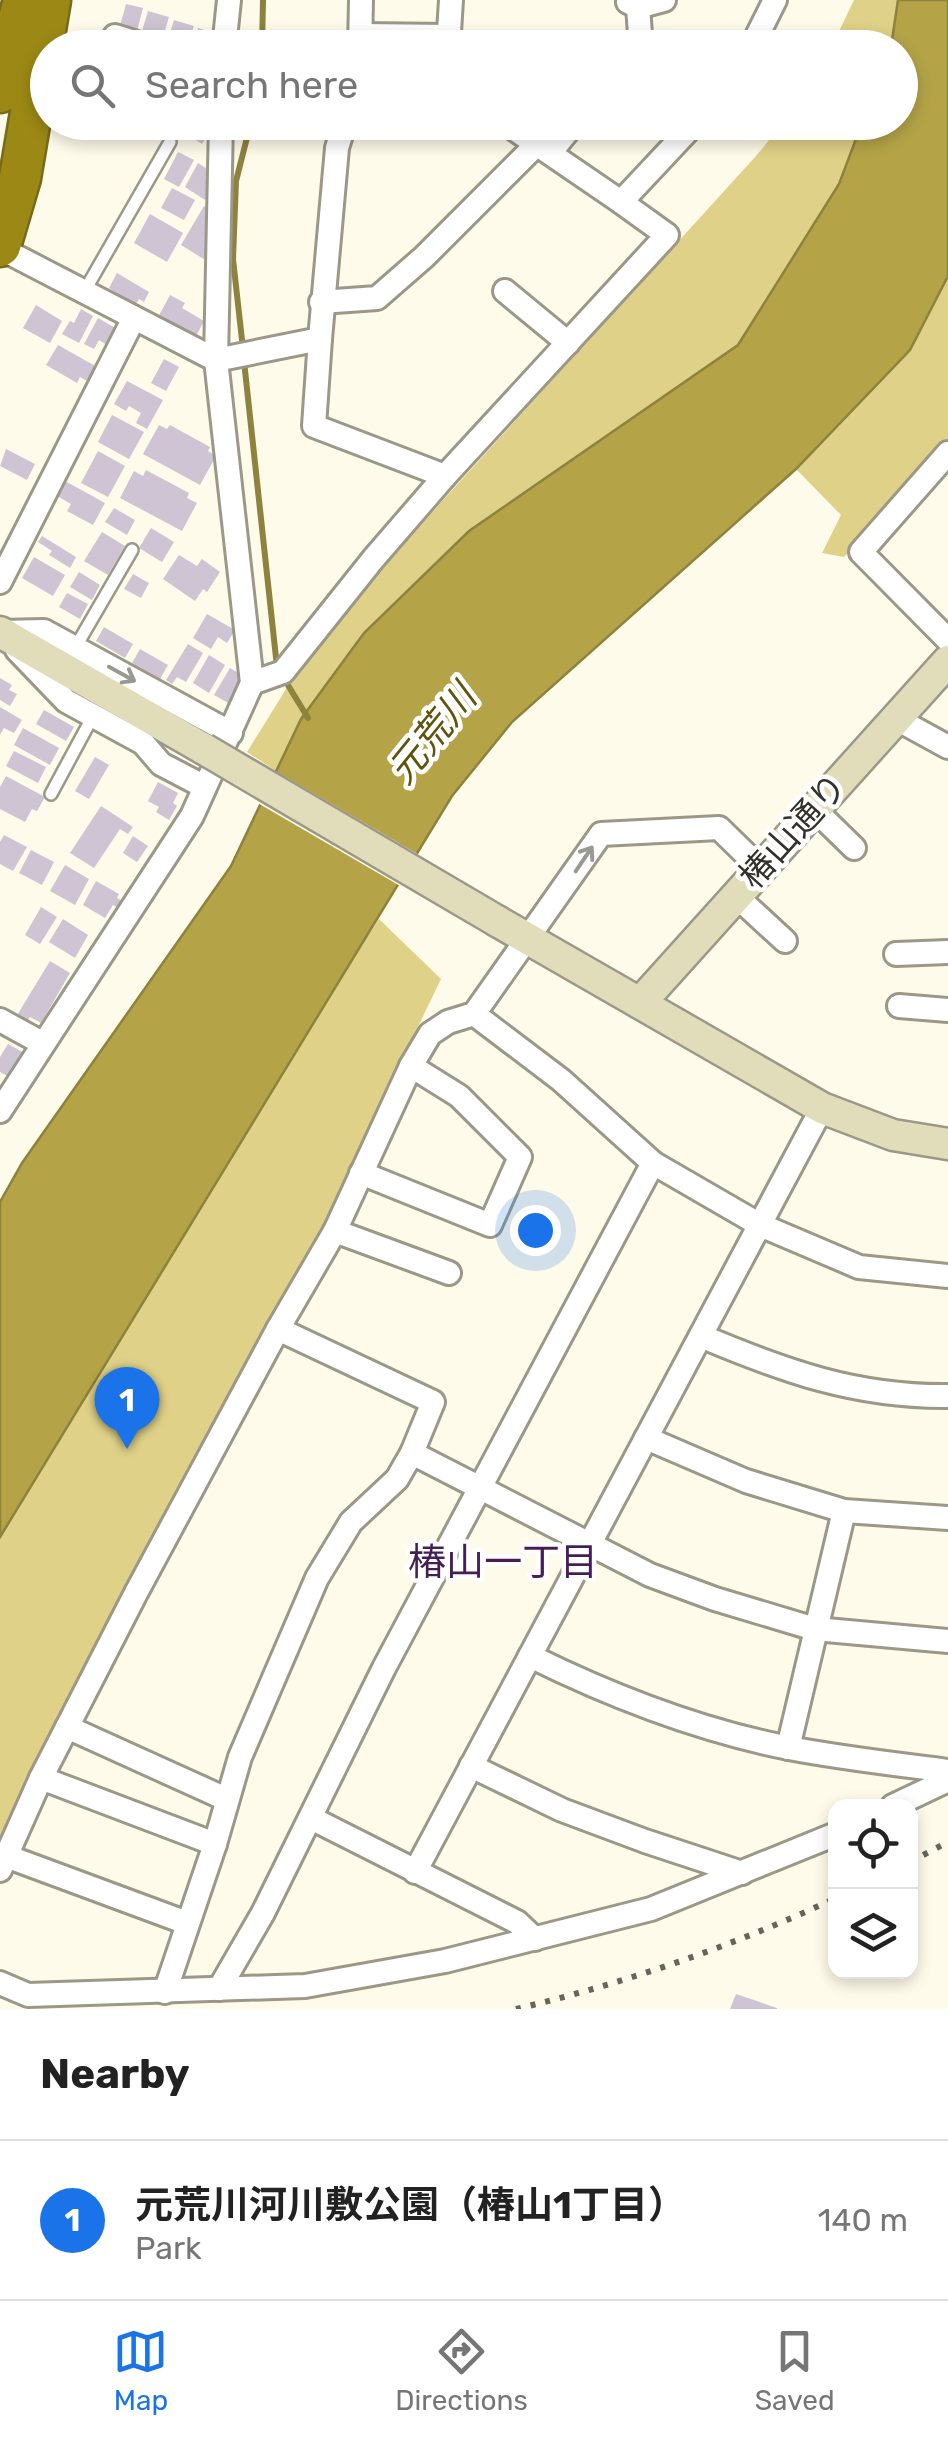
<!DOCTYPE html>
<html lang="en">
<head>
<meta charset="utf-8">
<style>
  :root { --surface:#fff; --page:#f6f6f6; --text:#222; --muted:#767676; --line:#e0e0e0; --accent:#1a73e8 }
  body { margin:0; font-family:Rubik,"Noto Sans JP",sans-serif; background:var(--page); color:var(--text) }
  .controls { position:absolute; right:30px; bottom:30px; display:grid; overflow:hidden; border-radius:20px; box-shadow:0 5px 15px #0003 }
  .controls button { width:90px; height:90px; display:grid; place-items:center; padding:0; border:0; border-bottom:2px solid var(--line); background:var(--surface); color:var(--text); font:50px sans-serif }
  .you { position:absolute; left:535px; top:1230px; width:35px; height:35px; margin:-25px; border:8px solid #fff; border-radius:50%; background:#1a73e8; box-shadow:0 0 0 15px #1a73e833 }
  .badge { display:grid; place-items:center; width:65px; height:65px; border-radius:50%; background:var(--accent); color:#fff; font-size:32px; font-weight:700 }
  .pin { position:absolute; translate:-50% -82px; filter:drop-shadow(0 2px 5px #0008) }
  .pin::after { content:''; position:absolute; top:52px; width:35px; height:30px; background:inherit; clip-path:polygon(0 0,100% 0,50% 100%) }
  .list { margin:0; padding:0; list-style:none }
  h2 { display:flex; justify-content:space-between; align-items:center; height:130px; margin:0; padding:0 40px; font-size:42px }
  h2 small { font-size:32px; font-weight:400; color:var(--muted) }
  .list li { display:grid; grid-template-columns:65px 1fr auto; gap:30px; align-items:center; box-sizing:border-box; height:160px; padding:0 40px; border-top:2px solid var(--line) }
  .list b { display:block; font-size:38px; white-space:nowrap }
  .list p { margin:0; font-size:32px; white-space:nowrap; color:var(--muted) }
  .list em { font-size:32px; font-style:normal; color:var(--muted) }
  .icon { flex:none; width:55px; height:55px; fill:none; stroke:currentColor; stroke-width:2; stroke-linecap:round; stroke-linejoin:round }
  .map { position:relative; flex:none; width:948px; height:2009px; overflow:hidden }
  .search { position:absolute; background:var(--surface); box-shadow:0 5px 15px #0003; left:30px; right:30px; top:30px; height:110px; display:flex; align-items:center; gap:25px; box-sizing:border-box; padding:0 35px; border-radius:55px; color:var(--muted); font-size:38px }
  .sheet { height:290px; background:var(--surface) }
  nav { display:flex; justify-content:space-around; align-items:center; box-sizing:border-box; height:140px; border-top:2px solid var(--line); background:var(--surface); font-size:28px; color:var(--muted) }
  nav a { display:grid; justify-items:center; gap:5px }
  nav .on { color:var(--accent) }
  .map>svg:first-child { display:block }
</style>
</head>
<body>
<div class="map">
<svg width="948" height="2009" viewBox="0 0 948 2009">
  <rect width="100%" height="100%" fill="#fefbea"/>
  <!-- green -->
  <g fill="#dfd187">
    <path d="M854,0H898L891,47L831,48Z"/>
    <path d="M783,123H862L839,184L738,345L469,531L301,719L276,771L247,752L291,681L385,564L756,156Z"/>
    <path d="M948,276V440L844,557L822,553L841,515L796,469L910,350Z"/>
    <path d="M379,919L441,979L343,1182L313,1251L0,1847V1536L272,1083Z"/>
  </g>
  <!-- water -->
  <path fill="#b4a447" stroke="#8d823e" stroke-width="2.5" d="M898,0H948V276L910,350L796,469L512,722L452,796L0,1537V1202L22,1163L231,866L301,719L364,633L469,531L738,345L839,184L862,123L900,122V48L891,47Z"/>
  <!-- pier -->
  <path fill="#fefbea" d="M272,769L421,856L402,887L256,802Z"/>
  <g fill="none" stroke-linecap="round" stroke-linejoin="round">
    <!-- stream -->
    <g stroke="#8d823e" stroke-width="6">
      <path d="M262,48L263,0"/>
      <path d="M243,349L233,259L236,181L251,122"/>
      <path d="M244,361L277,667"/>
      <path d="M283,677L308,718"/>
    </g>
  </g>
  <!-- building -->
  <g fill="#cec4d4">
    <path d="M126,4L143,8L137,31L120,26Z"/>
    <path d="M148,11L169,17L163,37L142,31Z"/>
    <path d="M174,20L194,26L187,45L168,39Z"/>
    <path d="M198,28L214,33L210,48H193Z"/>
    <path d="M180,122H207L213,127L202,144L185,133L188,128Z"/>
    <path d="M178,152L194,160L179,187L164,179Z"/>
    <path d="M198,163L209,170L211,191L205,200L185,187Z"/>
    <path d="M172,188L195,200L184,220L161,208Z"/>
    <path d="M204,206L212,210L207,261L181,245Z"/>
    <path d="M150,214L183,233L167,262L134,243Z"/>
    <path d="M117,273L149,292L144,302L139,299L132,311L111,300L115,292L109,288Z"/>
    <path d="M170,295L185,303L182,308L204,321L193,342L156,321Z"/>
    <path d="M36,305L62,321L50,343L23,328Z"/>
    <path d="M81,309L93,316L79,343L62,334L70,321L74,323Z"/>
    <path d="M98,318L119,330L110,347L99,340L94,349L84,344Z"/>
    <path d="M58,345L97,367L89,382L80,377L77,383L46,365Z"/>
    <path d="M164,359L179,367L166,391L151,383Z"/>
    <path d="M127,381L163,400L147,429L136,423L141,413L129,406L126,411L114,404Z"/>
    <path d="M112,415L144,432L129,459L98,442Z"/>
    <path d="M159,425L167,429L170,425L210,447L208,451L216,456L200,485L143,454Z"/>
    <path d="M6,449L35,464L27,480L0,466Z"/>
    <path d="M98,451L125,466L108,497L81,483Z"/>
    <path d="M146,470L189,493L187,498L197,503L182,531L120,498L134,471L143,476Z"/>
    <path d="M65,481L105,503L93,525L67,511L71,504L57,496Z"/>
    <path d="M114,508L135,520L127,535L105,522Z"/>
    <path d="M151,528L174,542L162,562L139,548Z"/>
    <path d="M102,532L125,546L108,575L84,561Z"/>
    <path d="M42,536L76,557L70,568L49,555L52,551L38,542Z"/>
    <path d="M179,555L197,566L202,559L220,572L207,592L203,589L195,601L163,579Z"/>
    <path d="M34,557L65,575L53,596L22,578Z"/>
    <path d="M79,572L100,585L92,600L70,587Z"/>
    <path d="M133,574L149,583L141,598L124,589Z"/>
    <path d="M67,593L88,604L80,619L59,607Z"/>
    <path d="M207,614L235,630L227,643L218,637L211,649L193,638Z"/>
    <path d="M104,627L133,644L125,658L96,641Z"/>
    <path d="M188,644L203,653L186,682L177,677L172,684L166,680Z"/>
    <path d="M140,649L168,665L160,679L132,663Z"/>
    <path d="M209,655L225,665L209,693L193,683Z"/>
    <path d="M230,668L245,677L230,704L214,695Z"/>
    <path d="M0,678L12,685L9,690L17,694L10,706L0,700Z"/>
    <path d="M0,707L22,720L14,733L4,728L0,735Z"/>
    <path d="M44,710L74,727L66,741L36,724Z"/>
    <path d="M23,728L59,748L50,765L14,745Z"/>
    <path d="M14,751L46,767L38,783L6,766Z"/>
    <path d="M95,757L109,765L89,799L75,791Z"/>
    <path d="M6,776L45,797L37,811L32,809L25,822L0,809V787Z"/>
    <path d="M158,782L178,793L173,803L177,806L169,820L156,812L159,807L148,801Z"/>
    <path d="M101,806L133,827L128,834L120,829L94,868L70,853Z"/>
    <path d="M4,835L27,847L13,871L0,864V842Z"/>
    <path d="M133,836L148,846L137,862L123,853Z"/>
    <path d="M31,850L54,862L42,885L19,873Z"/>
    <path d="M65,865L89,879L75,905L50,891Z"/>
    <path d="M96,881L119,894L117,898L124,902L120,909L113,905L105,918L83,905Z"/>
    <path d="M41,907L57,917L40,944L25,935Z"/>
    <path d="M63,919L88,935L75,958L49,942Z"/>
    <path d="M50,961L70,973L41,1023L30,1017L26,1023L16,1017Z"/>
    <path d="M8,1044L26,1054L13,1079L0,1072V1057Z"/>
    <path d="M736,1994L777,2008V2009H730Z"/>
  </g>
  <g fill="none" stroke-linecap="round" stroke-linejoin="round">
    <!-- lane casing -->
    <g stroke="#9b9888" stroke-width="16">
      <g id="lane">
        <path d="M84,292L170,142"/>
        <path d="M75,648L132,550"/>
        <path d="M51,794L93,716"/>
      </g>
    </g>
    <!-- street casing -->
    <g stroke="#9b9888" stroke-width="28">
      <g id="street">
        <path d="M628,2L638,7L664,0"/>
        <path d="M361,35L448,36"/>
        <path d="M115,36L153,48"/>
        <path d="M224,48L229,0"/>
        <path d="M360,48L361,0"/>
        <path d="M448,48L451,0"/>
        <path d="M629,48L640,34L638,7"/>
        <path d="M751,48L775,0"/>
        <path d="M504,122L621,202L696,122"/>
        <path d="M550,153L575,122"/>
        <path d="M0,248L216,360L320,339L337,148L345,122"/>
        <path d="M505,291L568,343"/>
        <path d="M321,302L377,298L424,257L536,145"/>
        <path d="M320,339L314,426L445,476"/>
        <path d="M948,453L861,552L948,640"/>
        <path d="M0,582L134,318"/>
        <path d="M1,632L44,631L231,733"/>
        <path d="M17,650L66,701L143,743L161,764L203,786"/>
        <path d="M252,683L283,672L374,558L445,476L667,235L621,202"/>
        <path d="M895,718L948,747"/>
        <path d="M813,808L854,848"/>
        <path d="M735,895L785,941"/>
        <path d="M896,954L948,952"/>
        <path d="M899,1006L948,1010"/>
        <path d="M474,1014L561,1080L653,1163L760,1225L859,1267L948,1276"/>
        <path d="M0,1020L42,1043"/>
        <path d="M0,1111L192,816L252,683L216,360L221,122"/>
        <path d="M361,1173L490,1225L520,1157L459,1096L411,1066"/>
        <path d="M335,1231L449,1273"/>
        <path d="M278,1329L433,1402L412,1453L650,1575L715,1599L815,1629L948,1641"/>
        <path d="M701,1336C784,1371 856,1397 948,1396"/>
        <path d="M646,1438L746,1481L844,1511L948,1518"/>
        <path d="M530,1656C613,1697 698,1730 789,1748C841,1758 895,1764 948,1771"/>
        <path d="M67,1727L226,1799"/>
        <path d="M788,1748L844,1511"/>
        <path d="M471,1766L562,1810L645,1841L742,1873"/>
        <path d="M41,1778L215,1844"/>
        <path d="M893,1806L948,1780"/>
        <path d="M311,1818L517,1922L535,1939"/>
        <path d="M6,1856L187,1923"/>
        <path d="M0,1870L41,1778L136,1593L278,1329L335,1231L411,1066L430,1034L448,1022L474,1014L601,834L719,828L759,867"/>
        <path d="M415,1872L822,1108"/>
        <path d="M0,1983L28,1995L305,1986L445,1961L651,1909L836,1834"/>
        <path d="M219,1989L263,1913L384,1668L653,1163"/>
        <path d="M165,1992L215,1844L240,1757L317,1578L351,1522L397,1479L412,1453"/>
      </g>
    </g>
    <!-- secondary casing -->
    <g stroke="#9b9888" stroke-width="35">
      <g id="secondary">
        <path d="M0,632L204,749"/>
        <path d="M497,921L822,1108L893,1135L948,1144"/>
        <path d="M640,1003L948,661"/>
      </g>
    </g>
    <!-- highway casing -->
    <g stroke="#776a1c" stroke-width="45">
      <g id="highway">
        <path d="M0,92L24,0"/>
        <path d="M0,246L20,178L50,0"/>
      </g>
    </g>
    <!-- lane -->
    <use href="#lane" stroke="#fff" stroke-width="11"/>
    <!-- street -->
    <use href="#street" stroke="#fff" stroke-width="22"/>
    <!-- secondary -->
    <use href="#secondary" stroke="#e1dcb9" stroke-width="30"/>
    <!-- highway -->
    <use href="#highway" stroke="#9c8915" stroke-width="40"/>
    <!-- rail -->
    <g stroke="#66655b" stroke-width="6" stroke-dasharray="5 10" stroke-linecap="butt">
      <path d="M910,1862L948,1842"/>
      <path d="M516,2009C626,1983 733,1946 836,1898"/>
    </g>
    <!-- secondary-bridge casing -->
    <g stroke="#9b9888" stroke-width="35" stroke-linecap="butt">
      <path id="secondary-bridge" d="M204,749L497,921"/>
    </g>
    <!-- secondary-bridge -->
    <use href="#secondary-bridge" stroke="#e1dcb9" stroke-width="30"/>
  </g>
  <!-- one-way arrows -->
  <defs><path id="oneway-shaft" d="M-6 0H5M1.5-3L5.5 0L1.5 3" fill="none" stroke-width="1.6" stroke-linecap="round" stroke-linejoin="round" transform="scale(2.5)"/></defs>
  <g stroke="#989894">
    <use href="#oneway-shaft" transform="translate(122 674) rotate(29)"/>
    <use href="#oneway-shaft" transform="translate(584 859) rotate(-56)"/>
  </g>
  <g text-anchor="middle" stroke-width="9" stroke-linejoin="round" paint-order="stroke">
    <!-- street labels -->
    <g font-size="35" fill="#32312a" stroke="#fff">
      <text transform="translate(793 831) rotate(-48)" y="12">椿山通り</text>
    </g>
    <!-- water labels -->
    <g font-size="38" font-style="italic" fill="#60540d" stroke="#fff">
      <text transform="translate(432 734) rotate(-51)" y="13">元荒川</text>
    </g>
    <!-- neighbourhood labels -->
    <g font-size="38" fill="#431f55" stroke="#fff">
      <text x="503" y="1575">椿山一丁目</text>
    </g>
  </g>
</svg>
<div class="controls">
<button><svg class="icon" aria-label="locate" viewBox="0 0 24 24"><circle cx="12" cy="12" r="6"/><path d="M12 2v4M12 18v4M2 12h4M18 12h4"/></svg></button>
<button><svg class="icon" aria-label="layers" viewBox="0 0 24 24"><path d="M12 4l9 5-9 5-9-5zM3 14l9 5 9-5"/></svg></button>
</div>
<div class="you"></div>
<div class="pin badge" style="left:127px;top:1449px">1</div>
<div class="search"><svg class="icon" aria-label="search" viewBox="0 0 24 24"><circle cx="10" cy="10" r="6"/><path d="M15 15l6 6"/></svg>Search here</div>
</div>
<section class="sheet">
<h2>Nearby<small></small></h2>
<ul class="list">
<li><span class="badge">1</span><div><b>元荒川河川敷公園（椿山1丁目）</b><p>Park</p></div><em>140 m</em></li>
</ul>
</section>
<nav>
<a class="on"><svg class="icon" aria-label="map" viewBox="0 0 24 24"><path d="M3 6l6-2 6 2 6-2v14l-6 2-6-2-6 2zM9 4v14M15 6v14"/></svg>Map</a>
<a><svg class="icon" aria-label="directions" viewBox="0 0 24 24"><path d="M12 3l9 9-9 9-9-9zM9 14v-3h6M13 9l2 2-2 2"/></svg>Directions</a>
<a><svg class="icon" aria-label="saved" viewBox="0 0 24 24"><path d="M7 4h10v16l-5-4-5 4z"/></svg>Saved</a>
</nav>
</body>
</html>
